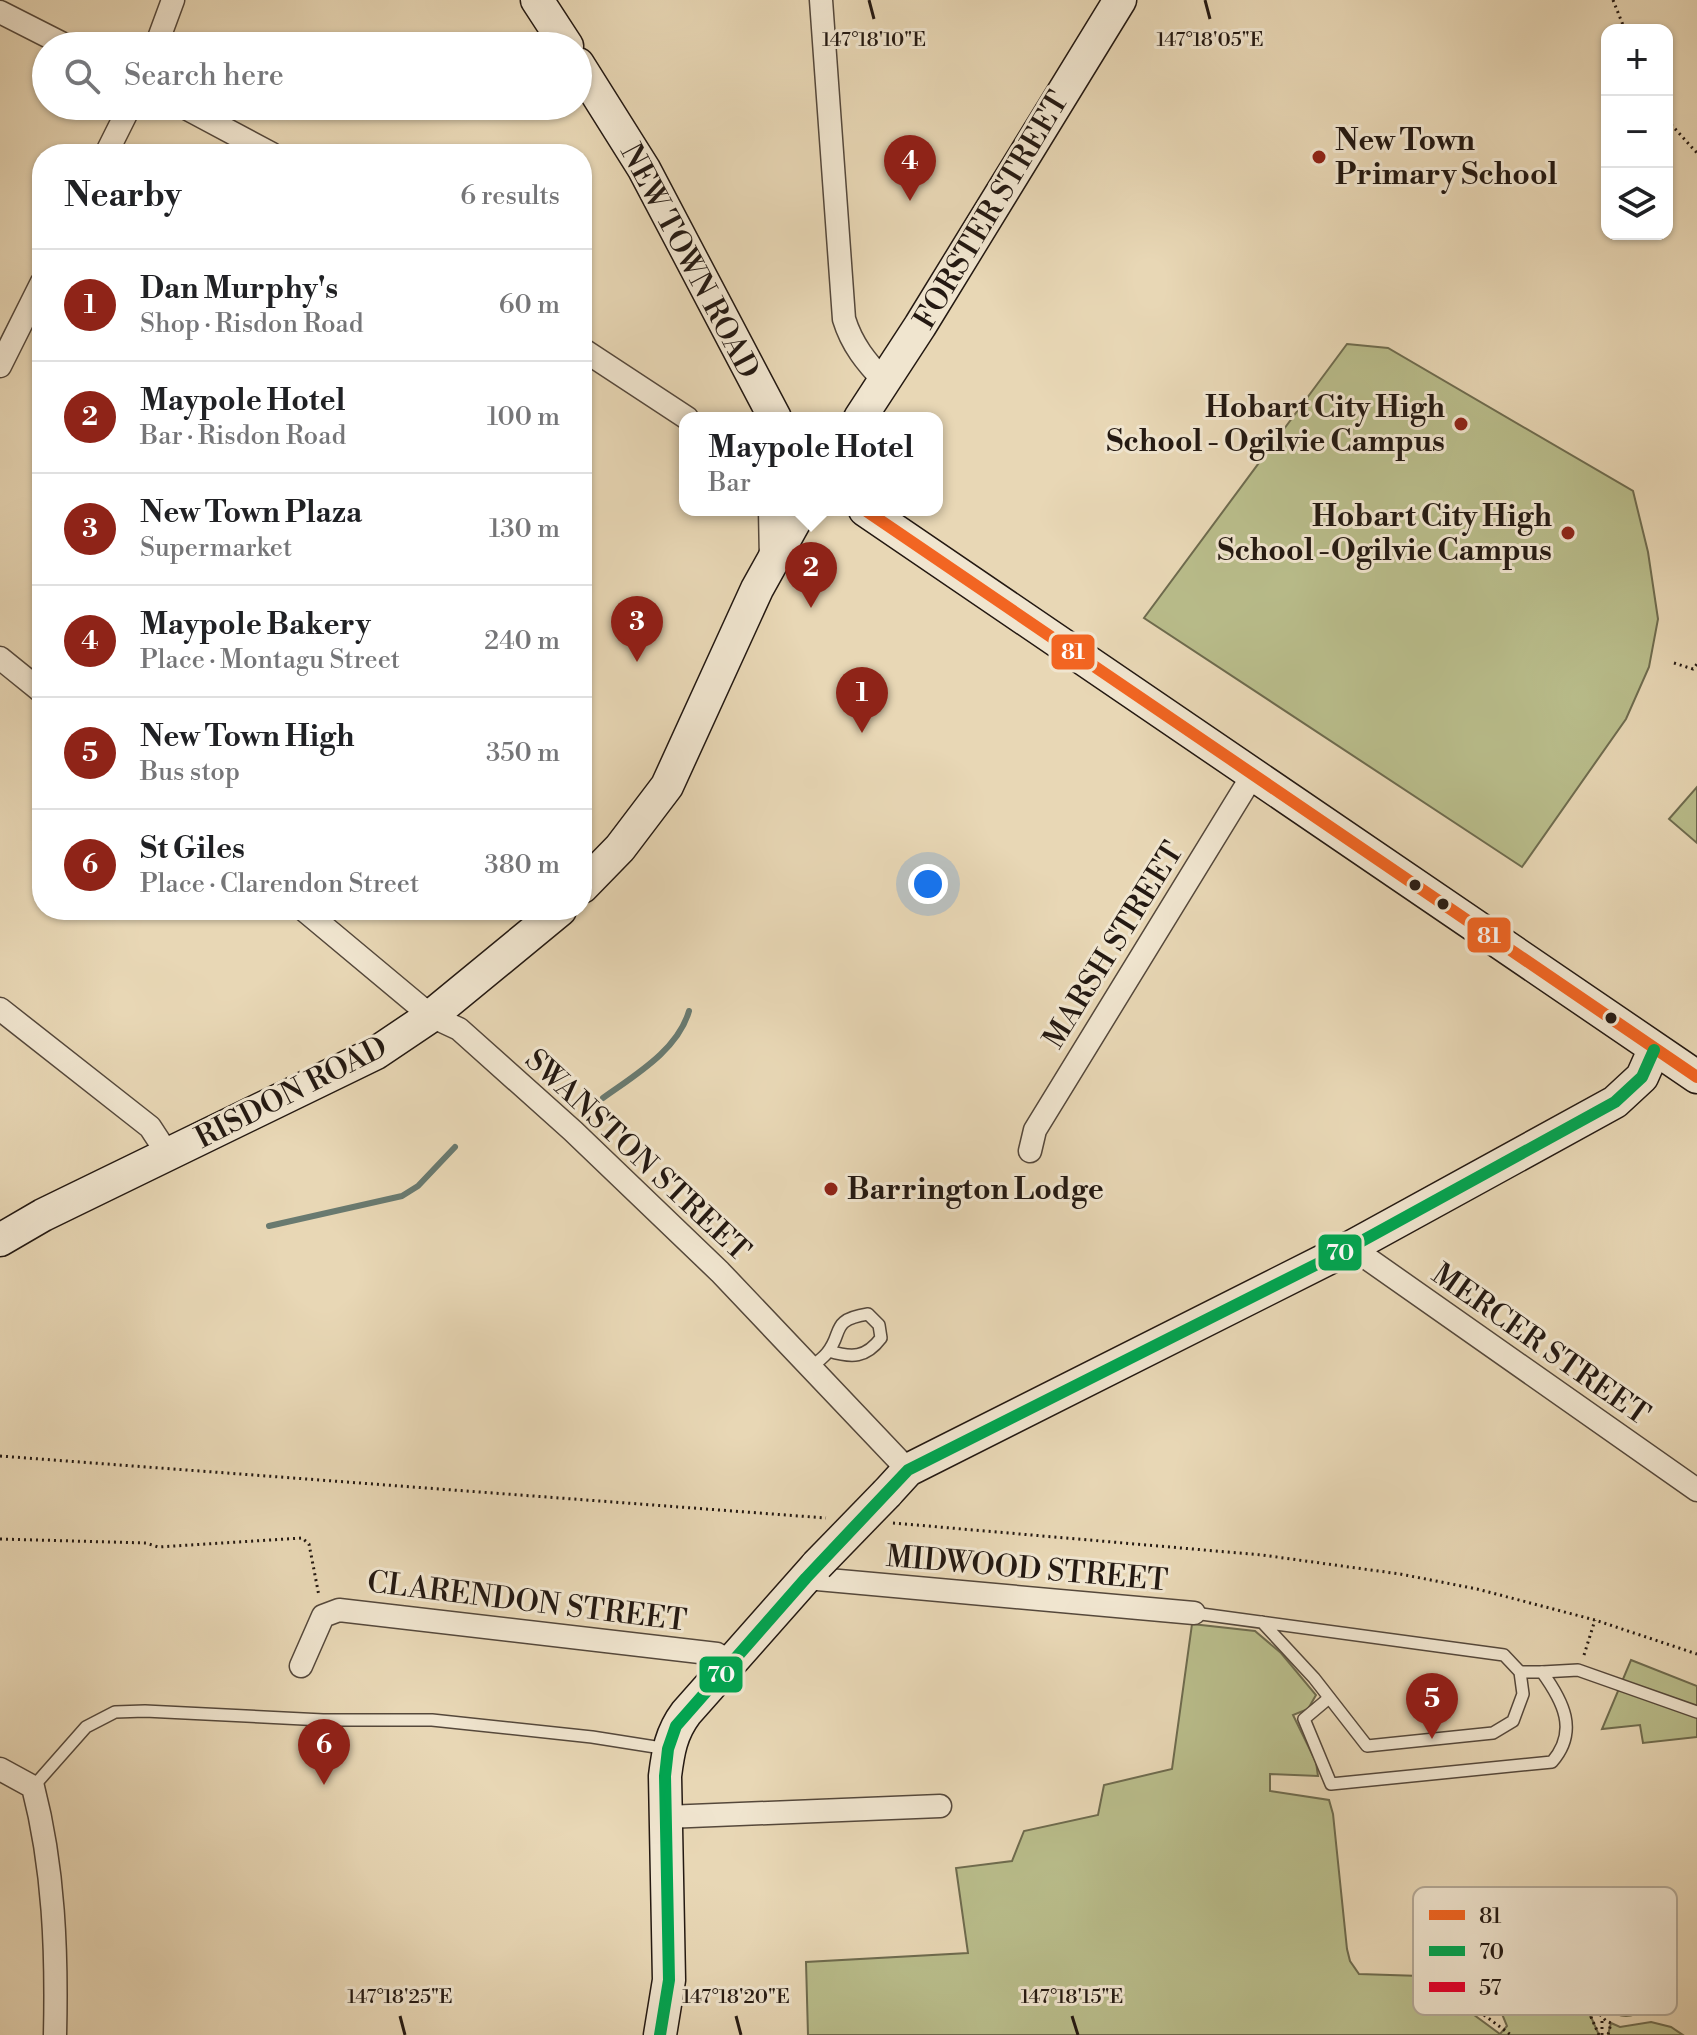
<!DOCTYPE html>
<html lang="en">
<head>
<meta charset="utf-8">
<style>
  :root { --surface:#fff; --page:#f6f6f6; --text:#202124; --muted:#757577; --line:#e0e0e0; --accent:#8f2418 }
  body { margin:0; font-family:"Libre Bodoni",serif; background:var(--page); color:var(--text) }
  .controls { position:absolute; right:24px; top:24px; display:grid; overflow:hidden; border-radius:16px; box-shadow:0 2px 6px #0004 }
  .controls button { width:72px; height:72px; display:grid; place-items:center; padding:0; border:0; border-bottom:2px solid var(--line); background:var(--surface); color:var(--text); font:40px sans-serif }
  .you { position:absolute; left:928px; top:884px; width:28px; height:28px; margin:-20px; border:6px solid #fff; border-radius:50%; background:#1a73e8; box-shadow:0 0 0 12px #1a73e833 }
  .badge { display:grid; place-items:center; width:52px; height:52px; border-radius:50%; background:var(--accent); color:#fff; font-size:26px; font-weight:700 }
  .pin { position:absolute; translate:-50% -66px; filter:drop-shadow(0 2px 4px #0008) }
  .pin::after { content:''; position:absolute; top:42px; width:28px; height:24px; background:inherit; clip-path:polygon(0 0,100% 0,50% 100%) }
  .popup { position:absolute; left:679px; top:412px; width:264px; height:104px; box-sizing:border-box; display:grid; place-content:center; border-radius:16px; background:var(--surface); filter:drop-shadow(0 2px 6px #0005); font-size:26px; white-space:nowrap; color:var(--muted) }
  .popup b { font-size:30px; color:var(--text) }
  .popup::after { content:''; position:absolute; left:50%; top:100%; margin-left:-16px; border:16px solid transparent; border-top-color:var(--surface) }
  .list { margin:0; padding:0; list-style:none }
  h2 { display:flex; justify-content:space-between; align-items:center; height:104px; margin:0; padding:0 32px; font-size:34px }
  h2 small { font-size:26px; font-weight:400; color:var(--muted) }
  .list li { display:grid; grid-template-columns:52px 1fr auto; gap:24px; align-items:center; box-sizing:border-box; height:112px; padding:0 32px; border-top:2px solid var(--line) }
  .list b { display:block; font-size:30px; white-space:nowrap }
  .list p { margin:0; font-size:26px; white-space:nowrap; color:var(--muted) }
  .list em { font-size:26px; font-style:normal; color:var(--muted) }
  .icon { flex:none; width:44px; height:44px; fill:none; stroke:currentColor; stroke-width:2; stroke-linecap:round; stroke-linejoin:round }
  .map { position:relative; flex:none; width:1697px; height:2035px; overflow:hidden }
  .search { position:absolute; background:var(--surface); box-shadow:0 2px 6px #0004; left:32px; top:32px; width:560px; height:88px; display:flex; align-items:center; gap:20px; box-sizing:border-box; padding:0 28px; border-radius:44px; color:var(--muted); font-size:30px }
  .panel { position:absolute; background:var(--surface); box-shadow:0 2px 6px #0004; left:32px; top:144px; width:560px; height:776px; border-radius:32px }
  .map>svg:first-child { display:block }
</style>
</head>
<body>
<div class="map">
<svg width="1697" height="2035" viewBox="0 0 1697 2035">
  <rect width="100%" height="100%" fill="#e8d7b5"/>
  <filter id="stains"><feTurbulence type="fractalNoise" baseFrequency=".0025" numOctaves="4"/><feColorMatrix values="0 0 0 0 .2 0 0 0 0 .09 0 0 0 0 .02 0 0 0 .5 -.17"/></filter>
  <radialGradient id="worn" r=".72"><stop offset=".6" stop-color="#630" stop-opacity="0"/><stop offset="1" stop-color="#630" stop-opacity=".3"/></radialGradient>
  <!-- green -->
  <g fill="#b9bd8b" stroke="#6e6b4e" stroke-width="2">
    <path d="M1347,344L1388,348L1633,491L1648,552L1658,619L1649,667L1626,719L1522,867L1144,618Z"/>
    <path d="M1697,787V843L1669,819Z"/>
    <path d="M1192,1624L1255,1631L1281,1653L1316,1695L1308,1709L1293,1715L1316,1762L1318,1776L1270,1774V1791L1329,1800L1333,1814L1347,1949L1350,1961L1359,1974L1421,1976L1500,2034L1507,2026L1495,1997L1486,1934L1608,1922V1911L1620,1909L1623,1939L1613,1952L1595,1957L1590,1987L1595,2009L1591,2017L1599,2035H808L806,1962L968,1953L956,1868L1012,1861L1024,1831L1098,1815L1104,1785L1172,1769Z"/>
    <path d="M1631,1660L1697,1686V1737L1643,1743L1640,1725L1602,1729Z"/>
    <circle cx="1626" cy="1992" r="24"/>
    <path d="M1651,2022L1671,2027L1683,2035H1608L1611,2023L1620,2027Z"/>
  </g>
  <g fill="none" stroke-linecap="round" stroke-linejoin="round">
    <!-- stream -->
    <g stroke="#697a70" stroke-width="6">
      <path d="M603,1098C635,1075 678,1050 689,1011"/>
      <path d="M269,1226L402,1196L418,1186L455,1147"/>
    </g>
    <!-- lane casing -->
    <g stroke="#55483b" stroke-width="14">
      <g id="lane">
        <path d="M812,1367C817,1362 823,1358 827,1353C844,1333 829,1320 868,1314L879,1325L881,1338C866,1358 852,1358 829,1351"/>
        <path d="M1194,1613L1504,1655L1520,1672L1523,1694L1513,1721L1493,1733L1367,1746L1314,1678L1262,1622"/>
        <path d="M1542,1672L1578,1670L1697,1712"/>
        <path d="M1329,1698L1304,1719L1331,1784L1552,1762C1579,1731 1563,1701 1542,1672H1520"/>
        <path d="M33,1787L86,1727L115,1712L145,1711L323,1720H432L592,1737L668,1749"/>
      </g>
    </g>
    <!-- street casing -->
    <g stroke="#55483b" stroke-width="25">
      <g id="street">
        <path d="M821,0L844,319C852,345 866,362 885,382"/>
        <path d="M0,12L67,46"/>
        <path d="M156,46L173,0"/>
        <path d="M182,106L272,154"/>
        <path d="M106,154L130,106"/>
        <path d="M582,349L687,418"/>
        <path d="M0,366L42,282"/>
        <path d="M770,510L771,560"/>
        <path d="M0,658L42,692"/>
        <path d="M304,910L431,1016L459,1029L573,1131L720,1272L908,1470"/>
        <path d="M0,1009L150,1127L167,1153"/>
        <path d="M1030,1151L1035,1130L1254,773"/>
        <path d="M1351,1247L1697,1490"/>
        <path d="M806,1578L1194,1613"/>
        <path d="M301,1666L323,1616L339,1610L717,1654L731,1662"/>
        <path d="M0,1769L33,1787C54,1868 57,1952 55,2035"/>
        <path d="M666,1817L940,1806"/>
      </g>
    </g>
    <!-- secondary casing -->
    <g stroke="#241912" stroke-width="35">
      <g id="secondary">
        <path d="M537,0L567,46"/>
        <path d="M578,64L644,169L775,418"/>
        <path d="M860,418L920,326L1120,0"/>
        <path d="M865,510L1697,1077"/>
        <path d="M582,887L620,848L667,786L757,589L801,510"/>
        <path d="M0,1240L43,1215L376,1053L431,1016L560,910"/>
        <path d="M887,1493L908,1470L1351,1247L1615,1102L1642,1077L1654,1050"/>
        <path d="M660,2035L669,1980L665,1776C668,1752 671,1733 686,1713L817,1565"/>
      </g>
    </g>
    <!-- path -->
    <g stroke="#241912" stroke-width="3" stroke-dasharray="2 4" stroke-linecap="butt">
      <path d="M1613,0L1625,30"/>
      <path d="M1667,120L1697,153"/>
      <path d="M1674,663L1693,669L1697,664"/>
      <path d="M0,1456L826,1518"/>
      <path d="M893,1523L1262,1555L1400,1574L1477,1589L1595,1620L1697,1654"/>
      <path d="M0,1539L146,1543L158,1547L302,1538L309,1544L319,1596"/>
      <path d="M1584,1655L1595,1620"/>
      <path d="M1491,1970L1529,1967H1594"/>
      <path d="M1484,2015L1511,2035"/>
      <path d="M1599,2035L1591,2017L1595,2009L1606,2021L1611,2023L1608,2035"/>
      <path d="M1602,2035V2019"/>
    </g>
    <!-- lane -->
    <use href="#lane" stroke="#f0e5cf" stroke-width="11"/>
    <!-- street -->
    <use href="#street" stroke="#f0e5cf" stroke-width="22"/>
    <!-- secondary -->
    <use href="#secondary" stroke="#f0e5cf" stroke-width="32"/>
    <!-- secondary-bridge casing -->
    <g stroke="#241912" stroke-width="35" stroke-linecap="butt">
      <path id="secondary-bridge" d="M817,1565L887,1493"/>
    </g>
    <!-- secondary-bridge -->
    <use href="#secondary-bridge" stroke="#f0e5cf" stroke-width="32"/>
    <!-- bus-1 casing -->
    <g stroke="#f0e5cf" stroke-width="18">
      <path id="bus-1" d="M865,510L1697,1077"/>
    </g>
    <!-- bus-2 casing -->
    <g stroke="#f0e5cf" stroke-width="18">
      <path id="bus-2" d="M660,2035L669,1980L665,1776L668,1749L676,1726L806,1578L908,1470L1351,1247L1615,1102L1642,1077L1654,1050"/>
    </g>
    <!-- bus-1 -->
    <use href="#bus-1" stroke="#f26522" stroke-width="12"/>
    <!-- bus-2 -->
    <use href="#bus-2" stroke="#00a651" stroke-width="12"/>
  </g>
  <!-- ticks -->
  <path fill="none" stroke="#241912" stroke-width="3" d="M869,0L874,19M1205,0L1210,19M400,2016L405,2035M736,2016L741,2035M1072,2016L1078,2035"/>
  <!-- markers -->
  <g fill="#8f2418" stroke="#f0e5cf" stroke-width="3">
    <circle cx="1319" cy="157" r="8"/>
    <circle cx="1461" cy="424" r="8"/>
    <circle cx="1568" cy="533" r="8"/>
    <circle cx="831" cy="1189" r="8"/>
  </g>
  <g fill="#241912" stroke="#f0e5cf" stroke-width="3">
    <circle cx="1415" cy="885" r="7"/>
    <circle cx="1443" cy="904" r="7"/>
    <circle cx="1611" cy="1018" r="7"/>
  </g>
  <g text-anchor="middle" stroke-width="6" stroke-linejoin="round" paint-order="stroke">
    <!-- poi labels -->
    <g font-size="30" font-weight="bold" fill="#241912" stroke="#f0e5cf" text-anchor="start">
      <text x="1335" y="150">New Town<tspan x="1335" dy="34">Primary School</tspan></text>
      <text x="1445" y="417" text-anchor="end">Hobart City High<tspan x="1445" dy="34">School - Ogilvie Campus</tspan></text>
      <text x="1552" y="526" text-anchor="end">Hobart City High<tspan x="1552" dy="34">School -Ogilvie Campus</tspan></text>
      <text x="847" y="1199">Barrington Lodge</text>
    </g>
    <!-- street labels -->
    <g font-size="30" fill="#241912" stroke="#f0e5cf">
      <text transform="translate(991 210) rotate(-59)" y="10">FORSTER STREET</text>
      <text transform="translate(690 261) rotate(62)" y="10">NEW TOWN ROAD</text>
      <text transform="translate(1113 945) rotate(-58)" y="10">MARSH STREET</text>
      <text transform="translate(291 1092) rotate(-27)" y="10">RISDON ROAD</text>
      <text transform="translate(638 1155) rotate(43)" y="10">SWANSTON STREET</text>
      <text transform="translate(1541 1344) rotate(35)" y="10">MERCER STREET</text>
      <text transform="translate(1027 1568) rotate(5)" y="10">MIDWOOD STREET</text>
      <text transform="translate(527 1601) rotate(7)" y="10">CLARENDON STREET</text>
    </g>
  </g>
  <!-- legend -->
  <rect x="1413" y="1887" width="264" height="128" rx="12" fill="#f0e5cf" stroke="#b3a896" stroke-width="2"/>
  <rect x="1429" y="1910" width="36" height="10" fill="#f26522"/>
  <rect x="1429" y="1946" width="36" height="10" fill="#00a651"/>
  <rect x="1429" y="1982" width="36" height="10" fill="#e4002b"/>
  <g font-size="22" fill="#241912">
    <text x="1479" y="1923">81</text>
    <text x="1479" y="1959">70</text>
    <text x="1479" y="1995">57</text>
  </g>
  <g font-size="20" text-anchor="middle" fill="#241912" stroke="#f0e5cf" stroke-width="6" stroke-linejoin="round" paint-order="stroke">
    <text x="874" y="46">147°18'10"E</text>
    <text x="1210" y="46">147°18'05"E</text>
    <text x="400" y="2003">147°18'25"E</text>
    <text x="736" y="2003">147°18'20"E</text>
    <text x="1072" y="2003">147°18'15"E</text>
  </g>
  <g stroke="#f0e5cf" stroke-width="3">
    <rect x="1050" y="633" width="46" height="38" rx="8" fill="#f26522"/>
    <rect x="1466" y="916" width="46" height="38" rx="8" fill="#f26522"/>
    <rect x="1317" y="1233" width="46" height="39" rx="8" fill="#00a651"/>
    <rect x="698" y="1655" width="46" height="39" rx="8" fill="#00a651"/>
  </g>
  <g font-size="22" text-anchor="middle" font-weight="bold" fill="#fff">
    <text x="1073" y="659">81</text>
    <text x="1489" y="943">81</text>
    <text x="1340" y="1260">70</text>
    <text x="721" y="1682">70</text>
  </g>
  <rect width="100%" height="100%" filter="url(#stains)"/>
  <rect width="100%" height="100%" fill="url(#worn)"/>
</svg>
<div class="controls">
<button>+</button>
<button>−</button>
<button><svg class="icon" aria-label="layers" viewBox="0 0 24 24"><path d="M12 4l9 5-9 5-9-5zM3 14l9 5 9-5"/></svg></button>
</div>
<div class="you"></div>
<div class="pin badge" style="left:862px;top:733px">1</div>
<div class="pin badge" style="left:811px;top:608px">2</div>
<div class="popup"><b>Maypole Hotel</b>Bar</div>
<div class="pin badge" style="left:637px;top:662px">3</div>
<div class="pin badge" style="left:910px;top:201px">4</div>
<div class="pin badge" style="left:1432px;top:1739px">5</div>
<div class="pin badge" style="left:324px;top:1785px">6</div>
<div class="search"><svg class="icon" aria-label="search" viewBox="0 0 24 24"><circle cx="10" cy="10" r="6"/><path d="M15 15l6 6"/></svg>Search here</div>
<section class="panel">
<h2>Nearby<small>6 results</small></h2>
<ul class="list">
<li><span class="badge">1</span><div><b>Dan Murphy's</b><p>Shop · Risdon Road</p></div><em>60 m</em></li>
<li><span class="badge">2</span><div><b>Maypole Hotel</b><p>Bar · Risdon Road</p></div><em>100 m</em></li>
<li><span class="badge">3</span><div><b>New Town Plaza</b><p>Supermarket</p></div><em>130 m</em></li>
<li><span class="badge">4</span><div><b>Maypole Bakery</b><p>Place · Montagu Street</p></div><em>240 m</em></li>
<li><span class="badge">5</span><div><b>New Town High</b><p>Bus stop</p></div><em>350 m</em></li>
<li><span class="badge">6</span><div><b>St Giles</b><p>Place · Clarendon Street</p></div><em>380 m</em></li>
</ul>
</section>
</div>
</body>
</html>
